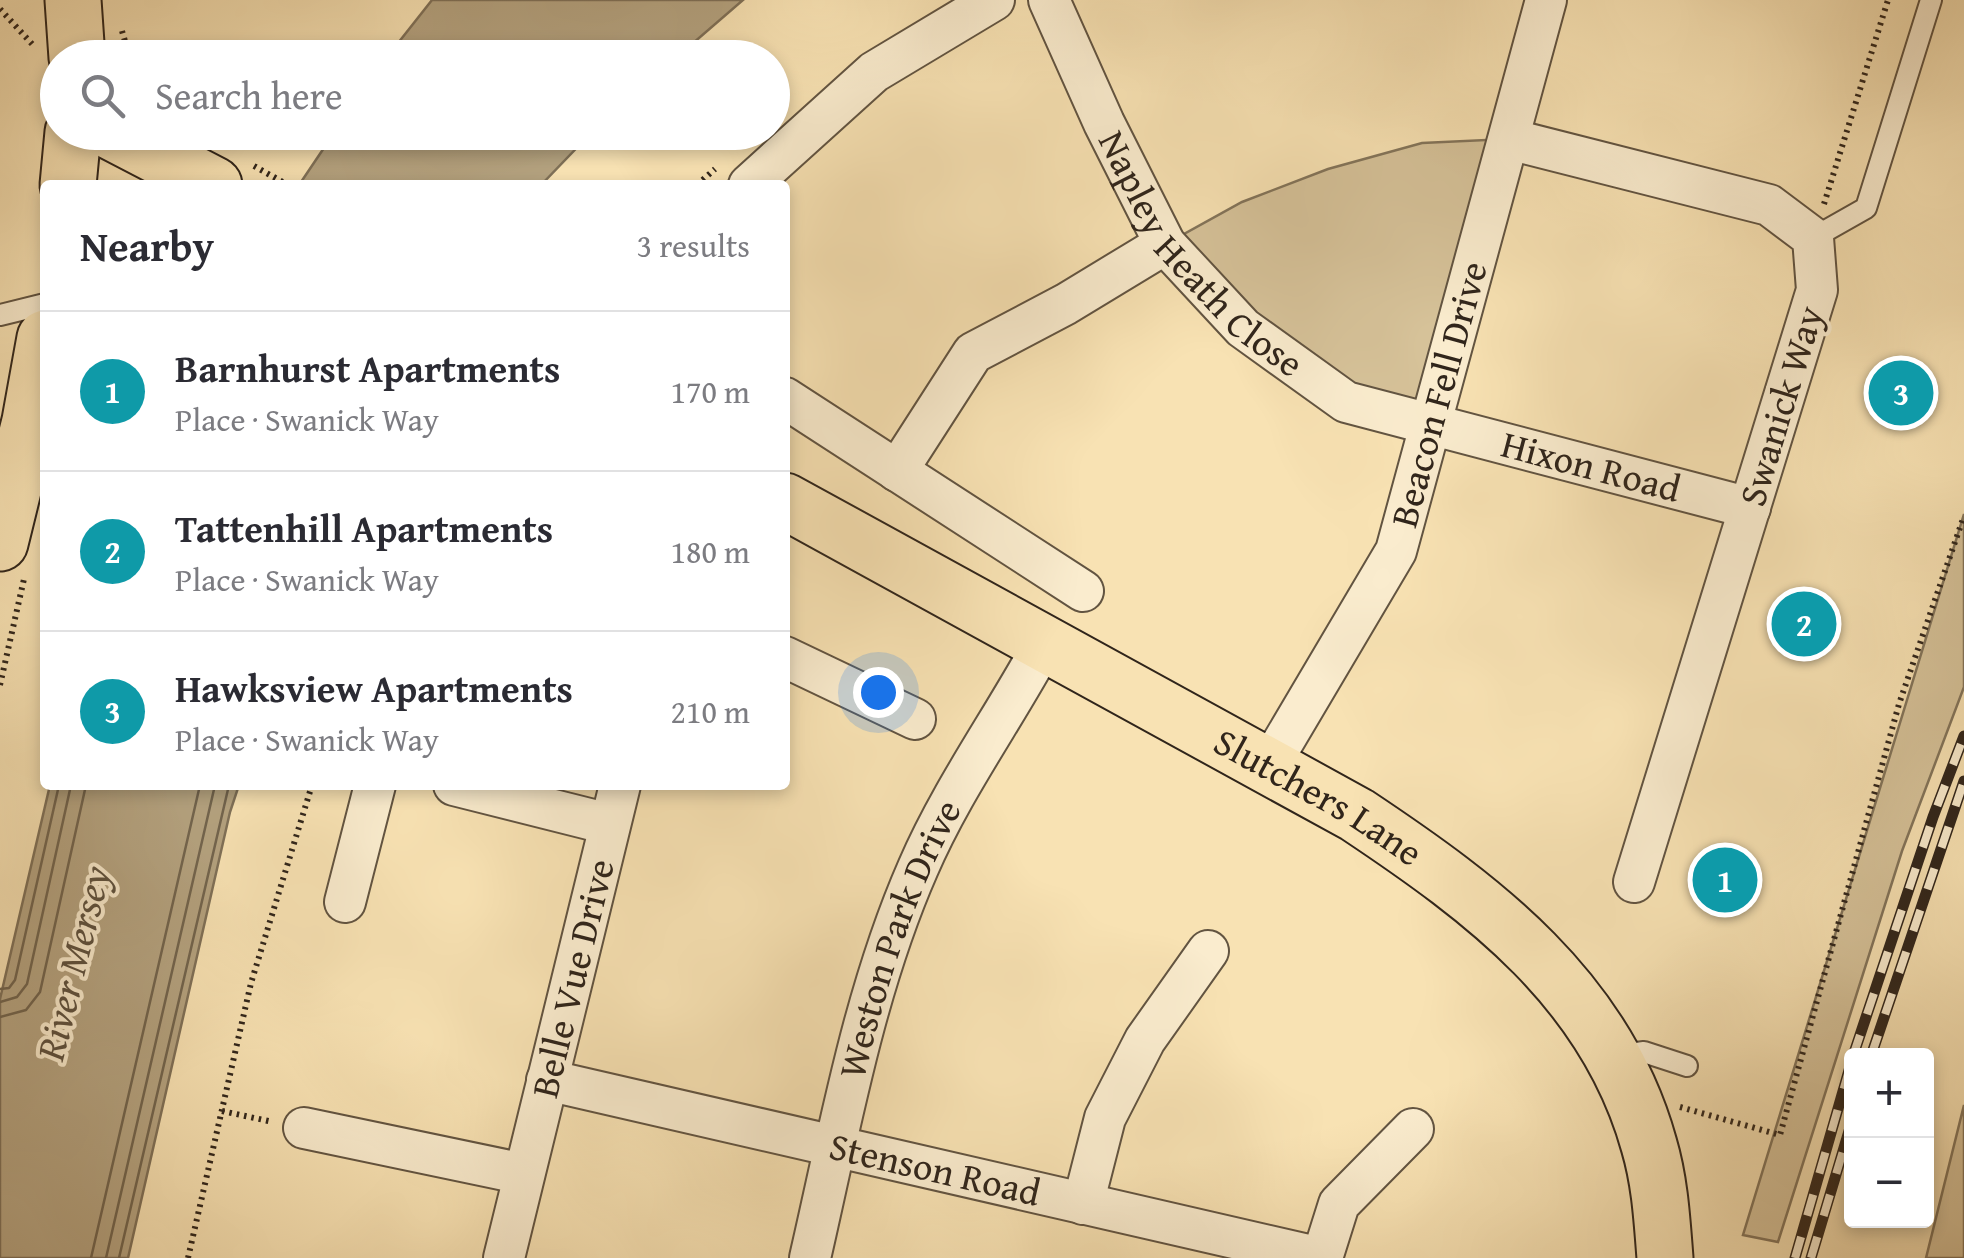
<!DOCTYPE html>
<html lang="en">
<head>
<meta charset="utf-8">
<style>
  :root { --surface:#fff; --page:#f7f7f7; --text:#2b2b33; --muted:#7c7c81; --line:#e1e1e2; --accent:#2563eb }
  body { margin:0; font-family:"Gentium Book Plus",serif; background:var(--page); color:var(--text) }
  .controls { position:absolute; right:30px; bottom:30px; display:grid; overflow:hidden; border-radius:10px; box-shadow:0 5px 15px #0003 }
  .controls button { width:90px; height:90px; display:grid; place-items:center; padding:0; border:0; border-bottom:2px solid var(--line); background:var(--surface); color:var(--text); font:50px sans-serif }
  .you { position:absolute; left:878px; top:692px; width:35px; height:35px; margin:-25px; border:8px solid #fff; border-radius:50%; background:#1a73e8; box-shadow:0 0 0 15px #1a73e833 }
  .badge { display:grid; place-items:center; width:65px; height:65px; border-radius:50%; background:var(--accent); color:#fff; font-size:32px; font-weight:700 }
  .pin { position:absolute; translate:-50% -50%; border:5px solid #fff; box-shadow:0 2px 10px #0006 }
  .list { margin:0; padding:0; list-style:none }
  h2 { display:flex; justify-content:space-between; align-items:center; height:130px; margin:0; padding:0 40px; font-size:42px }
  h2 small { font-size:32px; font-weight:400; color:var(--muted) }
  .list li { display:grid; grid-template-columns:65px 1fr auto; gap:30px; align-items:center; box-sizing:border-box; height:160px; padding:0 40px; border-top:2px solid var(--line) }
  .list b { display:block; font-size:38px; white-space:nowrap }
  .list p { margin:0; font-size:32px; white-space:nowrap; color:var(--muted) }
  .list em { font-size:32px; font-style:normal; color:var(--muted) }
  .icon { flex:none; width:55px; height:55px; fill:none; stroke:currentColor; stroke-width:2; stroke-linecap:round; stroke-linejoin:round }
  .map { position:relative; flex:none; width:1964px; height:1258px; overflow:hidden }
  .search { position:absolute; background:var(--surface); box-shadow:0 5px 15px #0003; left:40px; top:40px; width:750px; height:110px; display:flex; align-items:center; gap:25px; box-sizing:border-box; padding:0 35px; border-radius:55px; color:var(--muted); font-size:38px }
  .panel { position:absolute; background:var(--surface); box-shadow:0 5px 15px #0003; left:40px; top:180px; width:750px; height:610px; border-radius:10px }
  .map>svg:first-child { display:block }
</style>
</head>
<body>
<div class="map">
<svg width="1964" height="1258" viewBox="0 0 1964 1258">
  <rect width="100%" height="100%" fill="#f8e2b3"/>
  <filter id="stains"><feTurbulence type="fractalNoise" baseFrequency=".002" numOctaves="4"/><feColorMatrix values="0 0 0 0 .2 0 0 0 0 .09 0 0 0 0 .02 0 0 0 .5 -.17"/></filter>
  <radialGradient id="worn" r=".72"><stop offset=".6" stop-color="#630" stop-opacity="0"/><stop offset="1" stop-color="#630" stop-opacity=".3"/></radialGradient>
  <!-- green -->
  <g fill="#d6c299" stroke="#83745a" stroke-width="2.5">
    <path d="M1507,139L1430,425L1347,401L1166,244L1242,202L1328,169L1422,143Z"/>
    <path d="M1964,514V687L1902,851L1778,1242L1743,1235Z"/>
    <path d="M1964,1105V1258H1926Z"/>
  </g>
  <!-- water -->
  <g fill="#b4a27f" stroke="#7f7057" stroke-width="2.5">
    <path d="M432,0H743L677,57H387Z"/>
    <path d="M334,133V132L591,133L541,185H299Z"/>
    <path d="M50,785H239L230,812L128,1258H0V999Z"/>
  </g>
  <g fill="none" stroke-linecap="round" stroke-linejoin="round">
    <!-- shore -->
    <g stroke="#72644d" stroke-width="2.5">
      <path d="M0,989L9,988L15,980L59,785"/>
      <path d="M0,1002L17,997L27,984L71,785"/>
      <path d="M0,1017L26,1010L40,992L86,785"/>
      <path d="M91,1258L200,785"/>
      <path d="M106,1258L215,785"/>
      <path d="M119,1258L229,785"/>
    </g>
    <!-- lane casing -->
    <g stroke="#625441" stroke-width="24">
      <g id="lane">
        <path d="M1813,238L1866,208L1931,0"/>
        <path d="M0,315L45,304"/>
        <path d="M1613,1056L1644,1052L1687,1066"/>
      </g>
    </g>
    <!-- street casing -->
    <g stroke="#625441" stroke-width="44">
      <g id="street">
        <path id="s1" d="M1049,0L1104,123L1165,244L1243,328L1346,402L1750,508"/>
        <path d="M1509,139L1769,205L1813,238L1817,290L1634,882"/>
        <path d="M749,185L874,72L994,0"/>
        <path d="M785,398L1083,591"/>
        <path d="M897,471L973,353L1066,304L1165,244"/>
        <path d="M785,657L915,719"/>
        <path id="s2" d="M1270,764L1396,551L1546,0"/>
        <path d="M454,785L609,824"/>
        <path d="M345,902L375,785"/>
        <path id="s3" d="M547,1080L1321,1258"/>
        <path d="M304,1128L524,1174"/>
        <path d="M1083,1204L1105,1118L1145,1040L1208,951"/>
        <path id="s4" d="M504,1258L620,785"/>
        <path id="s5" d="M810,1258C840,1128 864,991 918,868C952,789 1004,718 1045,642"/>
        <path d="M1322,1258L1339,1204L1413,1129"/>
      </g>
    </g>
    <!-- highway casing -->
    <g stroke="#30251b" stroke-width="59">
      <g id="highway">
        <path d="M73,0L77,58"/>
        <path d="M112,132L214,185"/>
        <path d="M68,185L73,132"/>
        <path id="s6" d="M785,501L1357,815C1483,899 1606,990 1649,1145C1660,1182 1662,1220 1665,1258"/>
        <path d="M0,543L30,421L45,338"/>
      </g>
    </g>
    <!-- path -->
    <g stroke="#30251b" stroke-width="6" stroke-dasharray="2.5 5" stroke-linecap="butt">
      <path d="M0,9L33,45"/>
      <path d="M122,31L130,58"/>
      <path d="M254,166L288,185"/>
      <path d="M697,185L715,169"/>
      <path d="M1824,204L1888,0"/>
      <path d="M0,685L24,579"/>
      <path d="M1680,1107L1780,1135L1899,704L1964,516"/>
      <path d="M222,1111L273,1122"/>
      <path d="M188,1258L251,983L312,785"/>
    </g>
    <!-- lane -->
    <use href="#lane" stroke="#faecce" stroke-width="20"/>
    <!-- street -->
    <use href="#street" stroke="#faecce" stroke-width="40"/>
    <!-- highway -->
    <use href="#highway" stroke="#f8e2b3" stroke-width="55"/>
    <!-- rail casing -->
    <g stroke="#30251b" stroke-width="11">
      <g id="rail">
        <path d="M1853,1056L1933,817L1964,736"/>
        <path d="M1871,1056L1964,781"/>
        <path d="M1795,1258L1852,1060"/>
        <path d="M1811,1258L1852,1121"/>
      </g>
    </g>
    <!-- rail -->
    <use href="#rail" stroke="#faecce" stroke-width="8" stroke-dasharray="22" stroke-linecap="butt"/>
  </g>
  <g text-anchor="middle" stroke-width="8" stroke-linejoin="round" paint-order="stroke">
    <!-- street labels -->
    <g font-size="38" fill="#30251b" stroke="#faecce">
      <text dy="13" stroke="none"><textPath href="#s1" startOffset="300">Napley Heath Close</textPath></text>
      <text dy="13" stroke="none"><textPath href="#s2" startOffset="410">Beacon Fell Drive</textPath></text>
      <text transform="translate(1781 406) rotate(-73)" y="13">Swanick Way</text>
      <text dy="13" stroke="none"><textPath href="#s1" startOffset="765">Hixon Road</textPath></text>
      <text dy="13" stroke="none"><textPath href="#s6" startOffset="610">Slutchers Lane</textPath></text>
      <text dy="13" stroke="none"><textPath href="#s5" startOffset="332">Weston Park Drive</textPath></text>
      <text dy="13" stroke="none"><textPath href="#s4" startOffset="288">Belle Vue Drive</textPath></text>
      <text dy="13" stroke="none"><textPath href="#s3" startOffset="398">Stenson Road</textPath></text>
    </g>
    <!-- water labels -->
    <g font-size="40" font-style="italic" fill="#5e513e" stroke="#faecce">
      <text transform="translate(73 963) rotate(-76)" y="14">River Mersey</text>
    </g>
  </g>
  <rect width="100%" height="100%" filter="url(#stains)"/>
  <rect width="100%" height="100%" fill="url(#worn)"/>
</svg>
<div class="controls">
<button>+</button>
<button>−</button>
</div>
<div class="you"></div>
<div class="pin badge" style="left:1725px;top:880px;background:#0f9aa8">1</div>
<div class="pin badge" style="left:1804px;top:624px;background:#0f9aa8">2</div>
<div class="pin badge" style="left:1901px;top:393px;background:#0f9aa8">3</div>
<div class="search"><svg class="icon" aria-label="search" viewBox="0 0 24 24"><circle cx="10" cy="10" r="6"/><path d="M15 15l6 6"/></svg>Search here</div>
<section class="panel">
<h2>Nearby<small>3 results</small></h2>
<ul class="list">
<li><span class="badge" style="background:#0f9aa8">1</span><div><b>Barnhurst Apartments</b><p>Place · Swanick Way</p></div><em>170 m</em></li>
<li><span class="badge" style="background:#0f9aa8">2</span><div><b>Tattenhill Apartments</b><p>Place · Swanick Way</p></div><em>180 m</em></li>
<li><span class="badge" style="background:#0f9aa8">3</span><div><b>Hawksview Apartments</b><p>Place · Swanick Way</p></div><em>210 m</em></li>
</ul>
</section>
</div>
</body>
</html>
